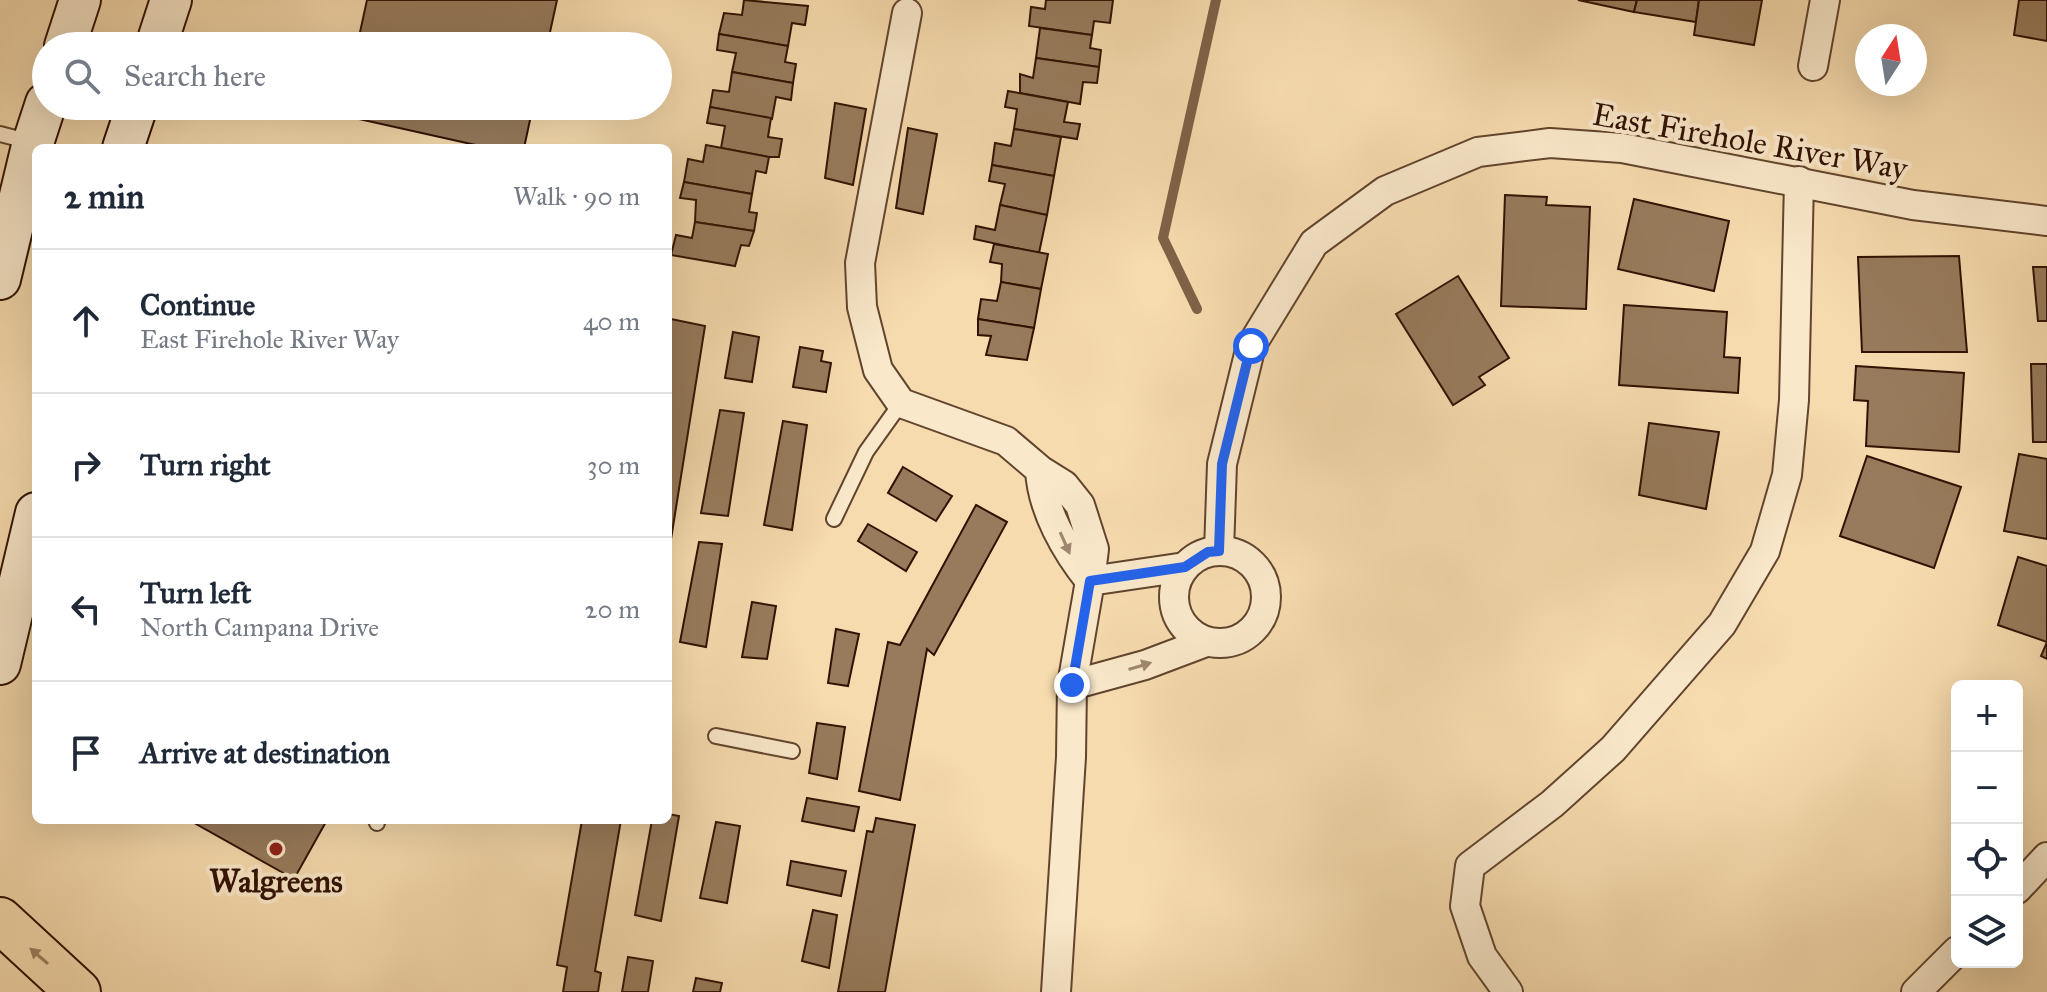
<!DOCTYPE html>
<html lang="en">
<head>
<meta charset="utf-8">
<style>
  :root { --surface:#fff; --page:#f6f6f7; --text:#1f2937; --muted:#747a83; --line:#e0e1e3 }
  body { margin:0; font-family:"IM FELL Great Primer",serif; background:var(--page); color:var(--text) }
  .controls { position:absolute; right:24px; bottom:24px; display:grid; overflow:hidden; border-radius:12px; box-shadow:0 8px 32px #0002 }
  .controls button { width:72px; height:72px; display:grid; place-items:center; padding:0; border:0; border-bottom:2px solid var(--line); background:var(--surface); color:var(--text); font:40px sans-serif }
  .compass { position:absolute; left:1855px; top:24px; width:72px; height:72px; border-radius:50%; background:var(--surface); box-shadow:0 8px 32px #0002; rotate:12deg }
  .stop { position:absolute; width:24px; height:24px; margin:-18px; border:6px solid #2563eb; border-radius:50%; background:#fff }
  .stop.end { background:#2563eb; border-color:#fff; box-shadow:0 2px 8px #0008 }
  .list { margin:0; padding:0; list-style:none }
  h2 { display:flex; justify-content:space-between; align-items:center; height:104px; margin:0; padding:0 32px; font-size:34px }
  h2 small { font-size:26px; font-weight:400; color:var(--muted) }
  .list li { display:grid; grid-template-columns:52px 1fr auto; gap:24px; align-items:center; box-sizing:border-box; height:144px; padding:0 32px; border-top:2px solid var(--line) }
  .list b { display:block; font-size:30px; white-space:nowrap }
  .list p { margin:0; font-size:26px; white-space:nowrap; color:var(--muted) }
  .list em { font-size:26px; font-style:normal; color:var(--muted) }
  .icon { flex:none; width:44px; height:44px; fill:none; stroke:currentColor; stroke-width:2; stroke-linecap:round; stroke-linejoin:round }
  .map { position:relative; flex:none; width:2047px; height:992px; overflow:hidden }
  .search { position:absolute; background:var(--surface); box-shadow:0 8px 32px #0002; left:32px; top:32px; width:640px; height:88px; display:flex; align-items:center; gap:20px; box-sizing:border-box; padding:0 28px; border-radius:44px; color:var(--muted); font-size:30px }
  .panel { position:absolute; background:var(--surface); box-shadow:0 8px 32px #0002; left:32px; top:144px; width:640px; height:680px; border-radius:12px }
  .map>svg:first-child { display:block }
</style>
</head>
<body>
<div class="map">
<svg width="2047" height="992" viewBox="0 0 2047 992">
  <rect width="100%" height="100%" fill="#f6dbae"/>
  <filter id="stains"><feTurbulence type="fractalNoise" baseFrequency=".0025" numOctaves="4"/><feColorMatrix values="0 0 0 0 .2 0 0 0 0 .09 0 0 0 0 .02 0 0 0 .5 -.17"/></filter>
  <radialGradient id="worn" r=".72"><stop offset=".6" stop-color="#630" stop-opacity="0"/><stop offset="1" stop-color="#630" stop-opacity=".3"/></radialGradient>
  <g fill="none" stroke-linecap="round" stroke-linejoin="round">
    <!-- stream -->
    <path stroke="#7f6247" stroke-width="10" d="M1197,309L1163,238L1216,0"/>
  </g>
  <!-- building -->
  <g fill="#977b5c" stroke="#311203" stroke-width="2">
    <path d="M367,0H557L547,46H357Z"/>
    <path d="M744,0L808,6L805,25L792,23L788,46L719,34L724,13L742,15Z"/>
    <path d="M1046,0H1113L1110,23L1094,21L1092,35L1029,26L1031,7L1045,9Z"/>
    <path d="M1578,0H1637L1634,12Z"/>
    <path d="M1637,0H1699L1696,22L1634,12Z"/>
    <path d="M1699,0H1762L1754,45L1694,35Z"/>
    <path d="M2019,0H2047V41L2014,35Z"/>
    <path d="M1040,28L1092,35L1090,48L1101,50L1099,67L1036,58Z"/>
    <path d="M719,34L788,46L785,62L796,64L793,83L732,72L736,53L717,50Z"/>
    <path d="M1036,58L1099,67L1097,83L1083,82L1080,104L1020,93V74L1033,78Z"/>
    <path d="M732,72L793,83L791,100L776,97L772,119L710,107L713,90L729,92Z"/>
    <path d="M1008,91L1068,102L1064,122L1080,124L1077,139L1014,129L1017,109L1005,107Z"/>
    <path d="M835,103L866,109L853,185L825,178Z"/>
    <path d="M343,106H533L524,148H489L341,115Z"/>
    <path d="M710,107L771,118L768,137L782,139L779,157H769L721,148L725,126L707,123Z"/>
    <path d="M908,128L937,134L923,214L896,208Z"/>
    <path d="M1014,129L1061,137L1054,176L992,165L995,143L1011,146Z"/>
    <path d="M706,145L769,157L766,173L756,171L752,194L684,182L688,159L703,162Z"/>
    <path d="M992,165L1054,176L1047,215L1000,205L1005,184L989,181Z"/>
    <path d="M684,182L752,194L749,212L757,213L754,231L695,222L696,200L680,198Z"/>
    <path d="M1505,195L1547,197L1546,205L1590,207L1586,309L1501,306Z"/>
    <path d="M1634,199L1729,221L1714,291L1618,269Z"/>
    <path d="M1000,205L1047,215L1039,253L974,239L976,226L995,230Z"/>
    <path d="M695,222L754,231L749,246L741,245L735,266L671,255L676,235L692,238Z"/>
    <path d="M994,244L1048,254L1041,289L1001,282L1002,264L990,262Z"/>
    <path d="M1959,256L1967,352H1862L1858,257Z"/>
    <path d="M2033,267H2047V321H2038Z"/>
    <path d="M1458,276L1509,358L1479,377L1485,385L1453,405L1396,314Z"/>
    <path d="M1001,282L1041,289L1034,328L978,319L981,299L997,301Z"/>
    <path d="M1624,305L1727,312L1724,357L1740,358L1738,393L1619,385Z"/>
    <path d="M671,319L705,326L668,558V335Z"/>
    <path d="M978,319L1034,328L1027,360L986,355L991,336L978,335Z"/>
    <path d="M733,332L759,337L752,382L725,378Z"/>
    <path d="M800,347L823,351L821,361L831,363L826,392L793,387Z"/>
    <path d="M2031,364H2047V442H2033Z"/>
    <path d="M1856,366L1964,373L1959,452L1866,446L1868,401L1854,400Z"/>
    <path d="M720,410L744,413L728,516L701,513Z"/>
    <path d="M783,421L807,425L792,530L764,525Z"/>
    <path d="M1649,423L1719,432L1706,509L1639,495Z"/>
    <path d="M2019,454L2047,459V539L2004,531Z"/>
    <path d="M1867,456L1961,487L1934,568L1840,536Z"/>
    <path d="M903,467L952,496L936,521L888,493Z"/>
    <path d="M976,505L1007,522L934,655L927,649L900,800L859,791L888,642L900,645Z"/>
    <path d="M868,524L917,552L906,571L858,541Z"/>
    <path d="M699,542L722,544L706,647L680,642Z"/>
    <path d="M2018,557L2047,566V659L2041,656L2047,642L1998,625Z"/>
    <path d="M752,602L776,606L767,659L742,657Z"/>
    <path d="M836,629L859,634L848,686L828,683Z"/>
    <path d="M817,723L845,727L837,779L809,773Z"/>
    <path d="M807,798L859,807L854,831L802,821Z"/>
    <path d="M668,814L679,816L661,921L635,915L652,820H668Z"/>
    <path d="M876,818L915,825L885,992H838L867,831L873,832Z"/>
    <path d="M189,820H327L294,879Z"/>
    <path d="M582,820H621L595,971L601,973L598,992H563L567,967L557,965Z"/>
    <path d="M716,822L740,826L727,903L700,898Z"/>
    <path d="M791,861L846,871L841,896L787,885Z"/>
    <path d="M813,910L837,915L829,968L802,961Z"/>
    <path d="M628,957L653,961L648,992H622Z"/>
    <path d="M696,978L722,983L720,992H693Z"/>
  </g>
  <g fill="none" stroke-linecap="round" stroke-linejoin="round">
    <!-- lane casing -->
    <g stroke="#62442e" stroke-width="18">
      <g id="lane">
        <path d="M0,134L31,142"/>
        <path d="M834,519L866,452L901,403"/>
        <path d="M716,736L792,751"/>
        <path d="M376,820L377,823"/>
      </g>
    </g>
    <!-- street casing -->
    <g stroke="#62442e" stroke-width="32">
      <g id="street">
        <path d="M907,13L860,263L862,307L878,370L901,403L1006,441L1040,470L1064,485L1080,505L1094,549L1090,581C1066,551 1042,510 1040,470"/>
        <path d="M1813,66L1825,0"/>
        <circle cx="1220" cy="597" r="46"/>
        <path d="M1219,551L1222,464L1251,346L1314,243L1385,191L1478,152L1550,143L1622,148L1913,205L2047,221"/>
        <path d="M1072,685L1145,665L1206,642"/>
        <path d="M2017,889L2047,857"/>
        <path d="M1056,992L1071,757L1072,685L1090,581L1185,567"/>
        <path d="M1508,992L1482,956L1465,906L1470,866L1552,804L1613,749L1722,624L1765,551L1787,475L1794,400L1799,181"/>
        <path d="M1916,992L1957,951"/>
      </g>
    </g>
    <!-- secondary casing -->
    <g stroke="#311203" stroke-width="44">
      <g id="secondary">
        <path d="M65,46L80,0"/>
        <path d="M156,46L171,0"/>
        <path d="M123,148L137,106"/>
        <path d="M0,279L32,146L46,103"/>
        <path d="M0,664L36,513"/>
      </g>
    </g>
    <!-- primary casing -->
    <g stroke="#311203" stroke-width="48">
      <path id="primary" d="M0,920L78,992"/>
    </g>
    <!-- lane -->
    <use href="#lane" stroke="#f9e8ca" stroke-width="14"/>
    <!-- street -->
    <use href="#street" stroke="#f9e8ca" stroke-width="28"/>
    <!-- secondary -->
    <use href="#secondary" stroke="#f9e8ca" stroke-width="40"/>
    <!-- primary -->
    <use href="#primary" stroke="#f6dbae" stroke-width="44"/>
  </g>
  <!-- one-way arrows -->
  <defs><path id="oneway-solid" d="M-6-.8H1V-3.2L6.5 0L1 3.2V.8H-6Z" transform="scale(2)"/></defs>
  <g fill="#9f8870">
    <use href="#oneway-solid" transform="translate(1065 543) rotate(66)"/>
    <use href="#oneway-solid" transform="translate(1140 666) rotate(-17)"/>
  </g>
  <use fill="#9d8161" href="#oneway-solid" transform="translate(39 956) rotate(-139)"/>
  <g fill="none" stroke-linecap="round" stroke-linejoin="round">
    <!-- route -->
    <path stroke="#2563eb" stroke-width="10" d="M1072,685L1090,581L1185,567L1208,552L1219,551L1222,464L1251,346"/>
  </g>
  <!-- markers -->
  <circle fill="#8f2418" stroke="#f9e8ca" stroke-width="3" cx="276" cy="849" r="8"/>
  <g text-anchor="middle" stroke-width="8" stroke-linejoin="round" paint-order="stroke">
    <!-- street labels -->
    <g font-size="32" fill="#311203" stroke="#f9e8ca">
      <text transform="translate(1750 141) rotate(10)" y="11">East Firehole River Way</text>
    </g>
    <!-- poi labels -->
    <g font-size="32" font-weight="bold" fill="#311203" stroke="#f9e8ca">
      <text x="276" y="892">Walgreens</text>
    </g>
  </g>
  <rect width="100%" height="100%" filter="url(#stains)"/>
  <rect width="100%" height="100%" fill="url(#worn)"/>
</svg>
<div class="controls">
<button>+</button>
<button>−</button>
<button><svg class="icon" aria-label="locate" viewBox="0 0 24 24"><circle cx="12" cy="12" r="6"/><path d="M12 2v4M12 18v4M2 12h4M18 12h4"/></svg></button>
<button><svg class="icon" aria-label="layers" viewBox="0 0 24 24"><path d="M12 4l9 5-9 5-9-5zM3 14l9 5 9-5"/></svg></button>
</div>
<svg class="compass" viewBox="-18 -18 36 36"><path d="M0-13l5 13h-10z" fill="#e53935"/><path d="M0 13l5-13h-10z" fill="#747a83"/></svg>
<div class="stop" style="left:1251px;top:346px"></div>
<div class="stop end" style="left:1072px;top:685px"></div>
<div class="search"><svg class="icon" aria-label="search" viewBox="0 0 24 24"><circle cx="10" cy="10" r="6"/><path d="M15 15l6 6"/></svg>Search here</div>
<section class="panel">
<h2>2 min<small>Walk · 90 m</small></h2>
<ul class="list">
<li><svg class="icon" aria-label="ahead" viewBox="0 0 24 24"><path d="M12 20V5M6 11l6-6 6 6"/></svg><div><b>Continue</b><p>East Firehole River Way</p></div><em>40 m</em></li>
<li><svg class="icon" aria-label="right" viewBox="0 0 24 24"><path d="M7 20v-9h11M14 6l5 5-5 5"/></svg><div><b>Turn right</b></div><em>30 m</em></li>
<li><svg class="icon" aria-label="left" viewBox="0 0 24 24"><path d="M17 20v-9H6M10 6l-5 5 5 5"/></svg><div><b>Turn left</b><p>North Campana Drive</p></div><em>20 m</em></li>
<li><svg class="icon" aria-label="arrive" viewBox="0 0 24 24"><path d="M6 21V4h12l-3 4 3 4H6"/></svg><div><b>Arrive at destination</b></div></li>
</ul>
</section>
</div>
</body>
</html>
